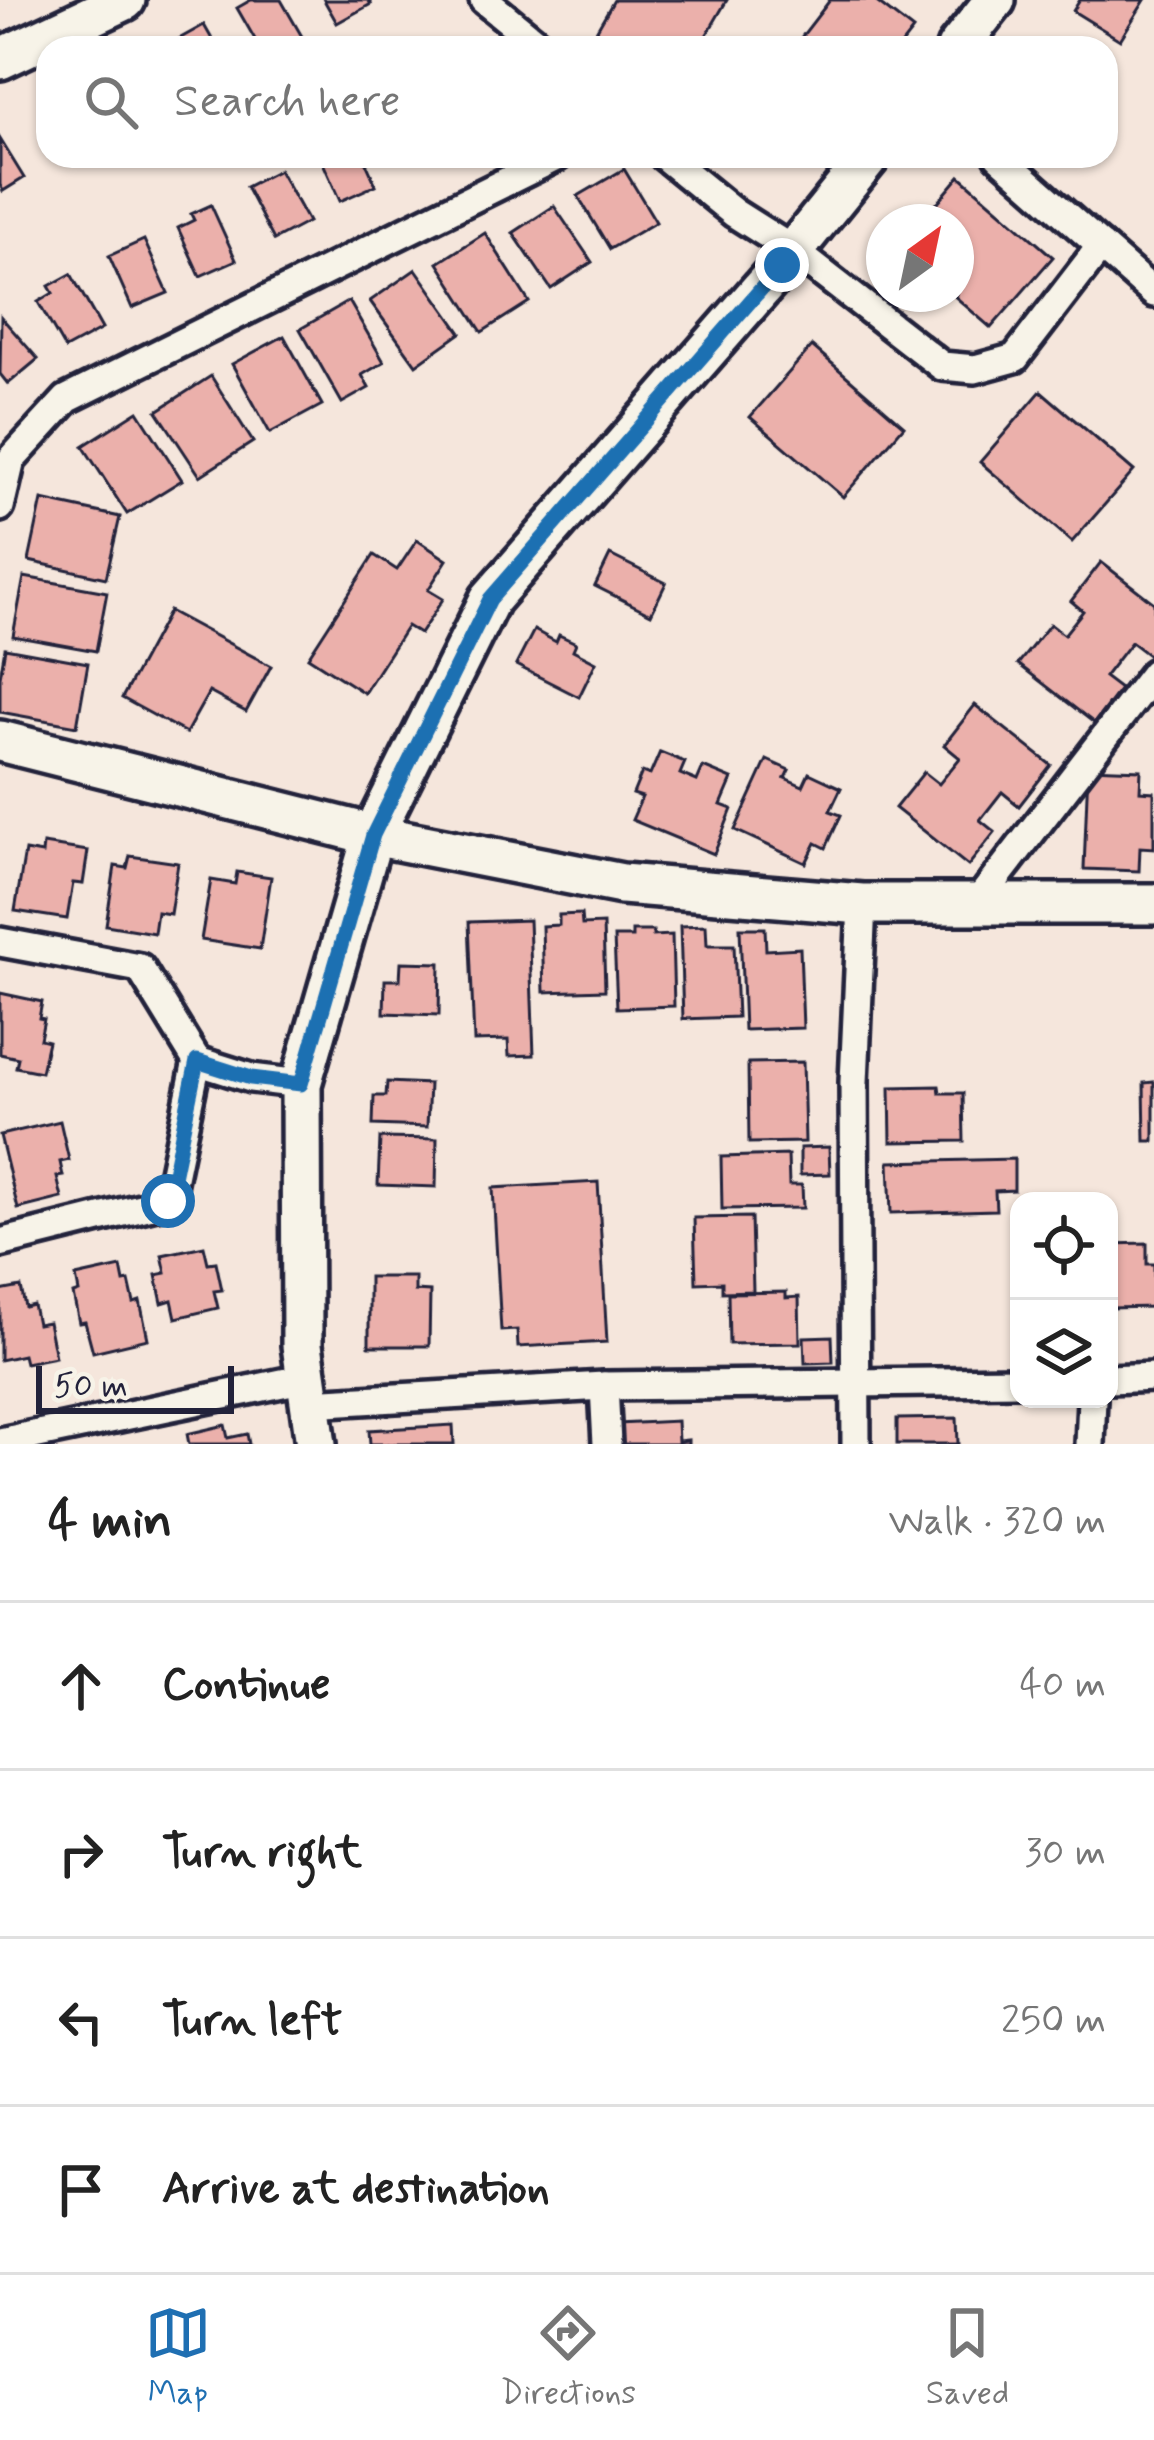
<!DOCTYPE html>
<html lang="en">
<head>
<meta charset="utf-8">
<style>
  :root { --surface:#fff; --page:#f6f6f6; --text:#222; --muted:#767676; --line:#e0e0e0; --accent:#1f6fb2 }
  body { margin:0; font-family:Mynerve,sans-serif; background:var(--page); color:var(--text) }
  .controls { position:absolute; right:36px; bottom:36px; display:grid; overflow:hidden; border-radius:24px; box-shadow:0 3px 9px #0004 }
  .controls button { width:108px; height:108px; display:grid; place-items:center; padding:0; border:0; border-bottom:3px solid var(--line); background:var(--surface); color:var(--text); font:60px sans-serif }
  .compass { position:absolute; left:866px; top:204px; width:108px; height:108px; border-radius:50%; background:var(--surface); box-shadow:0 3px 9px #0004; rotate:33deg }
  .scale { position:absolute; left:36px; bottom:30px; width:198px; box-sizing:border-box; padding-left:12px; border:6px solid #22223b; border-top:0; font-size:33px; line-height:42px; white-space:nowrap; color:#22223b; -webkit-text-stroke:9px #f7f3e8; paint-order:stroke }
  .stop { position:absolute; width:36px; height:36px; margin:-27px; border:9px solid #1f6fb2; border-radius:50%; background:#fff }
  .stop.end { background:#1f6fb2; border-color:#fff; box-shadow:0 3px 12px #0008 }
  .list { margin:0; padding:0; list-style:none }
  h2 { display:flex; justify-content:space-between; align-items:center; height:156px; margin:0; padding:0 48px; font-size:51px }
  h2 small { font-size:39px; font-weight:400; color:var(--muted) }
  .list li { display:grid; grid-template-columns:78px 1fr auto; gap:36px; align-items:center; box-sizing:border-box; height:168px; padding:0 48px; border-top:3px solid var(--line) }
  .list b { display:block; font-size:45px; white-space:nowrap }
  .list em { font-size:39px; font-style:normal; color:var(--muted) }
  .icon { flex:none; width:66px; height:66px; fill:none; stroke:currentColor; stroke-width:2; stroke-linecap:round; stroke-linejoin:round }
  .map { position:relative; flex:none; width:1154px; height:1444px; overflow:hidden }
  .search { position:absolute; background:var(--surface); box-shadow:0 3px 9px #0004; left:36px; right:36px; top:36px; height:132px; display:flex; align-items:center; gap:30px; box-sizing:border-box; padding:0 42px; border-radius:36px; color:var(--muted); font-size:45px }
  .sheet { height:828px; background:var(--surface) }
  nav { display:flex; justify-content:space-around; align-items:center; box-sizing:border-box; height:168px; border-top:3px solid var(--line); background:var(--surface); font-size:33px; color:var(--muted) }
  nav a { display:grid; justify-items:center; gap:6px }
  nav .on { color:var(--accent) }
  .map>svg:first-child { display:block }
</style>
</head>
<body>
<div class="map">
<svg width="1154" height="1444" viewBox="0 0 1154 1444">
  <rect width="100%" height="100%" fill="#f5e6dc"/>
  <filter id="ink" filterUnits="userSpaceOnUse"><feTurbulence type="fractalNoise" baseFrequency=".00833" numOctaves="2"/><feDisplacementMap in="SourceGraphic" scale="24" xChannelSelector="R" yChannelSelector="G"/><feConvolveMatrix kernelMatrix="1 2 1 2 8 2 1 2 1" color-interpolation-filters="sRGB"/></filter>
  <g filter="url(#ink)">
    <!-- building -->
    <g fill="#ebb0ab" stroke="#22223b" stroke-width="3">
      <path d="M251,0H281L304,40L290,48H260L237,8Z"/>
      <path d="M324,0H368L371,4L337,23Z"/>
      <path d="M614,0H727L699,48H611L608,46L611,40L596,31Z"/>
      <path d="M830,0H874L913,30L899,48H793Z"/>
      <path d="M1080,0H1145L1120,40L1073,11Z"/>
      <path d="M204,25L217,48H173L170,44Z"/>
      <path d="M0,139L24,178L3,191L0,185Z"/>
      <path d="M320,156H363L376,185L340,201Z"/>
      <path d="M624,169L656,222L610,249L578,196Z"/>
      <path d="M279,170L308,222L274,240L246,187Z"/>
      <path d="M960,176L1053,257L991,328L952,294H956V222H921Z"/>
      <path d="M211,205L236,260L200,276L178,228L194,220L191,214Z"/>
      <path d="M554,206L592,262L551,289L513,233Z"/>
      <path d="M485,233L529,302L482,332L438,263Z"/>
      <path d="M144,240L168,293L132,308L109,256Z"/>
      <path d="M416,269L461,333L416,365L370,301Z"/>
      <path d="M71,274L102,329L65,349L38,302L53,293L49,286Z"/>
      <path d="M349,301L384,362L362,375L369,388L342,403L300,329Z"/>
      <path d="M1,317L38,359L8,384L0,374Z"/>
      <path d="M284,336L322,405L270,433L232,364Z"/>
      <path d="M812,346L904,426L843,497L750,417Z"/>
      <path d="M211,376L253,442L200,476L157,411Z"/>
      <path d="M1041,391L1134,471L1072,542L980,462Z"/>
      <path d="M138,411L182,480L127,514L83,446Z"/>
      <path d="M42,500L120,517L106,578L29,561Z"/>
      <path d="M417,540L447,560L428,590L443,599L420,634L407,626L364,693L308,657L374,555L397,570Z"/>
      <path d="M610,555L666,583L651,614L595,586Z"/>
      <path d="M1101,562L1154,603V648L1148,655L1131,642L1104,677L1120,689L1094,723L1018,664L1050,624L1064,635L1083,611L1071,601Z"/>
      <path d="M24,577L107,592L96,651L13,636Z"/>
      <path d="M169,611L271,666L246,712L209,692L186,733L122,698Z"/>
      <path d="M534,630L556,642L559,635L576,643L573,650L596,662L579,697L516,665Z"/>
      <path d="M5,648L88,663L77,726L0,712V677Z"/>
      <path d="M975,705L1051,765L1019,806L1002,792L980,820L995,832L968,866L895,808L924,772L939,784L960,758L944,745Z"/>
      <path d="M660,752L685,762L680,774L697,781L703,767L732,779L721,805L732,809L714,854L632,820L642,797L633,794L642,772L650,775Z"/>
      <path d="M767,760L789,770L785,778L803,786L809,773L841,788L830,811L841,815L826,848L816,843L806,863L735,830Z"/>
      <path d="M1088,768L1141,770L1140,791L1154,792V848L1140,847L1139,871L1084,869Z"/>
      <path d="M43,844L88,851L83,884L73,883L67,919L15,911L25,851L42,854Z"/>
      <path d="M130,856L178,863L170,914L157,912L154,933L106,925L115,866L127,868Z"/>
      <path d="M237,872L271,877L260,949L201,940L211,880L235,884Z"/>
      <path d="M581,914L582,925L603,924L605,990L544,992L542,926L559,925V915Z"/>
      <path d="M529,920L534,1055L509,1056L508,1040L474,1041L469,922Z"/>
      <path d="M706,925L707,945H734L737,1017L683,1019L680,926Z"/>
      <path d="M740,928H765L766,950L800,948L803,1028L744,1030Z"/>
      <path d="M632,931H653V936L672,935L674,1006L617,1008L614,937H632Z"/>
      <path d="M401,962L440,963L439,1015L384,1013L385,980H400Z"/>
      <path d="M0,993L42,1002L39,1018L44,1019L40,1039L48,1041L41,1072L16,1067L18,1058L0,1054Z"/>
      <path d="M803,1062L805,1142L749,1143L748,1063Z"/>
      <path d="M387,1082L429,1084L427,1127L373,1125L374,1096H386Z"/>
      <path d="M1154,1082V1141H1145L1144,1083Z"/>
      <path d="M939,1086L940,1093H963L964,1141L891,1142L890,1087Z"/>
      <path d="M60,1121L69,1160L60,1162L63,1176L57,1177L62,1198L18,1209L0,1135Z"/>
      <path d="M380,1138L437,1139L436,1187L378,1185Z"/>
      <path d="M829,1147L830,1174L800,1175V1148Z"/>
      <path d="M788,1155L789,1185H802L803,1208L722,1209L721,1157Z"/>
      <path d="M1014,1159V1190L995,1191L996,1210L891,1213L889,1162Z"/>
      <path d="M598,1182L607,1342L518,1347L517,1330L501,1331L493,1188Z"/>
      <path d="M751,1217L753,1291L722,1292V1282L696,1283L694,1218Z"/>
      <path d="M1147,1243V1264H1154V1307L1109,1308V1244Z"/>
      <path d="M204,1246L208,1263L216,1262L222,1290L214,1291L218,1308L176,1318L172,1300L162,1303L156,1275L166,1273L162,1255Z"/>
      <path d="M121,1267L124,1282L129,1281L134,1303L140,1301L148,1339L93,1352L85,1322L79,1323L73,1294L79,1292L76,1277Z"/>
      <path d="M369,1277H415V1291L430,1292L429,1346H369Z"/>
      <path d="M21,1287L25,1307L33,1305L37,1324L48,1322L55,1357L25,1363L23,1355L0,1360V1291Z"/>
      <path d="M786,1292V1298L799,1297L800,1343L729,1344L728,1293Z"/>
      <path d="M832,1336L833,1362L805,1363L804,1337Z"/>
      <path d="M957,1418L958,1444H897V1419Z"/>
      <path d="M677,1421L678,1441L688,1440V1444H619L618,1424Z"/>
      <path d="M225,1425L228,1438L247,1434L249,1444H189L187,1434Z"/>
      <path d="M453,1425L454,1444H370L369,1430Z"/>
    </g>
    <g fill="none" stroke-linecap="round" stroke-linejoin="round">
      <!-- street casing -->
      <g stroke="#22223b" stroke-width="36">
        <g id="street">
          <path d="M484,0L543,48"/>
          <path d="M664,156L734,213L794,251L942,366L975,369L1015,358L1101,246"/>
          <path d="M999,156L1154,293"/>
          <path d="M0,507L11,460L67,399L558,156"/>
          <path d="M976,904L1154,673"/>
          <path d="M0,942L140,968L197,1061L168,1201L0,1243"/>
          <path d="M197,1061L251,1078L301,1084"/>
          <path d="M1109,1379L1154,1377"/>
          <path d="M604,1386L607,1444"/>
          <path d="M309,1403L604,1386L1019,1381"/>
          <path d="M0,1442L306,1378"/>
          <path d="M856,1444L854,1082L862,904"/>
          <path d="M1090,1444L1092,1399"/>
        </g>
      </g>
      <!-- secondary casing -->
      <g stroke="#22223b" stroke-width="48">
        <g id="secondary">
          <path d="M957,48L995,0"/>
          <path d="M0,59L125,0"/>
          <path d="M0,741L373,835L622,884L862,904H1154"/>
          <path d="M316,1444L302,1345L301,1084L373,835L490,599L782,265L870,156"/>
        </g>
      </g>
      <!-- street -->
      <use href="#street" stroke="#f7f3e8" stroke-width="27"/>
      <!-- secondary -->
      <use href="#secondary" stroke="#f7f3e8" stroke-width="39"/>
    </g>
  </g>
  <g fill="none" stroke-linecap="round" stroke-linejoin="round" filter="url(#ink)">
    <!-- route -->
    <path stroke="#1f6fb2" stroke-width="15" d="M168,1201L197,1061L251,1078L301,1084L373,835L490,599L782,265"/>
  </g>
</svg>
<div class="controls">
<button><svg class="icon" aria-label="locate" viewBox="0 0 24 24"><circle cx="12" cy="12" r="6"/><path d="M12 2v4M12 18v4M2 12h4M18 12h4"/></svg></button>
<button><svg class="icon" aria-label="layers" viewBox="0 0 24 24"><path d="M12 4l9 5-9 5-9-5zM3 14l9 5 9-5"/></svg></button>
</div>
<svg class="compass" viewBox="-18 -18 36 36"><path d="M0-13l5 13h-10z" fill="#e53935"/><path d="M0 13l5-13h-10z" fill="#767676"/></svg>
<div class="scale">50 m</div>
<div class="stop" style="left:168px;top:1201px"></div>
<div class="stop end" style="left:782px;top:265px"></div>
<div class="search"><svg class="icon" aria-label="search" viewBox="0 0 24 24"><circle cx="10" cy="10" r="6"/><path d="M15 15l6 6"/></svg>Search here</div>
</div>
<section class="sheet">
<h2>4 min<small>Walk · 320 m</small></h2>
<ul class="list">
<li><svg class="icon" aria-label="ahead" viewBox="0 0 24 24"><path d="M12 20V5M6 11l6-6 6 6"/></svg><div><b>Continue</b></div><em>40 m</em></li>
<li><svg class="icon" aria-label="right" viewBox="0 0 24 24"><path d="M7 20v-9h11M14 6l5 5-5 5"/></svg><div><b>Turn right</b></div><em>30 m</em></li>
<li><svg class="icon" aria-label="left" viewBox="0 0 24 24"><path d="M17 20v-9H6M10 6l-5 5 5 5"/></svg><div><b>Turn left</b></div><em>250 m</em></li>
<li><svg class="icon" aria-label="arrive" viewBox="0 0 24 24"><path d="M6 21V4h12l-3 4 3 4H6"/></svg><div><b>Arrive at destination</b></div></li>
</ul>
</section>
<nav>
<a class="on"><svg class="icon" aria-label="map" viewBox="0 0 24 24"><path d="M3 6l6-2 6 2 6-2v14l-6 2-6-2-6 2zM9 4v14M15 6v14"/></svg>Map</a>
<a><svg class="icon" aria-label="directions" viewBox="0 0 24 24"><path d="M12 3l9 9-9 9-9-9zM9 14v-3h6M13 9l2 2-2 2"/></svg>Directions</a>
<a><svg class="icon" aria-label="saved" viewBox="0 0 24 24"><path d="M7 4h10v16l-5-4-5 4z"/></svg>Saved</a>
</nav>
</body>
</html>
